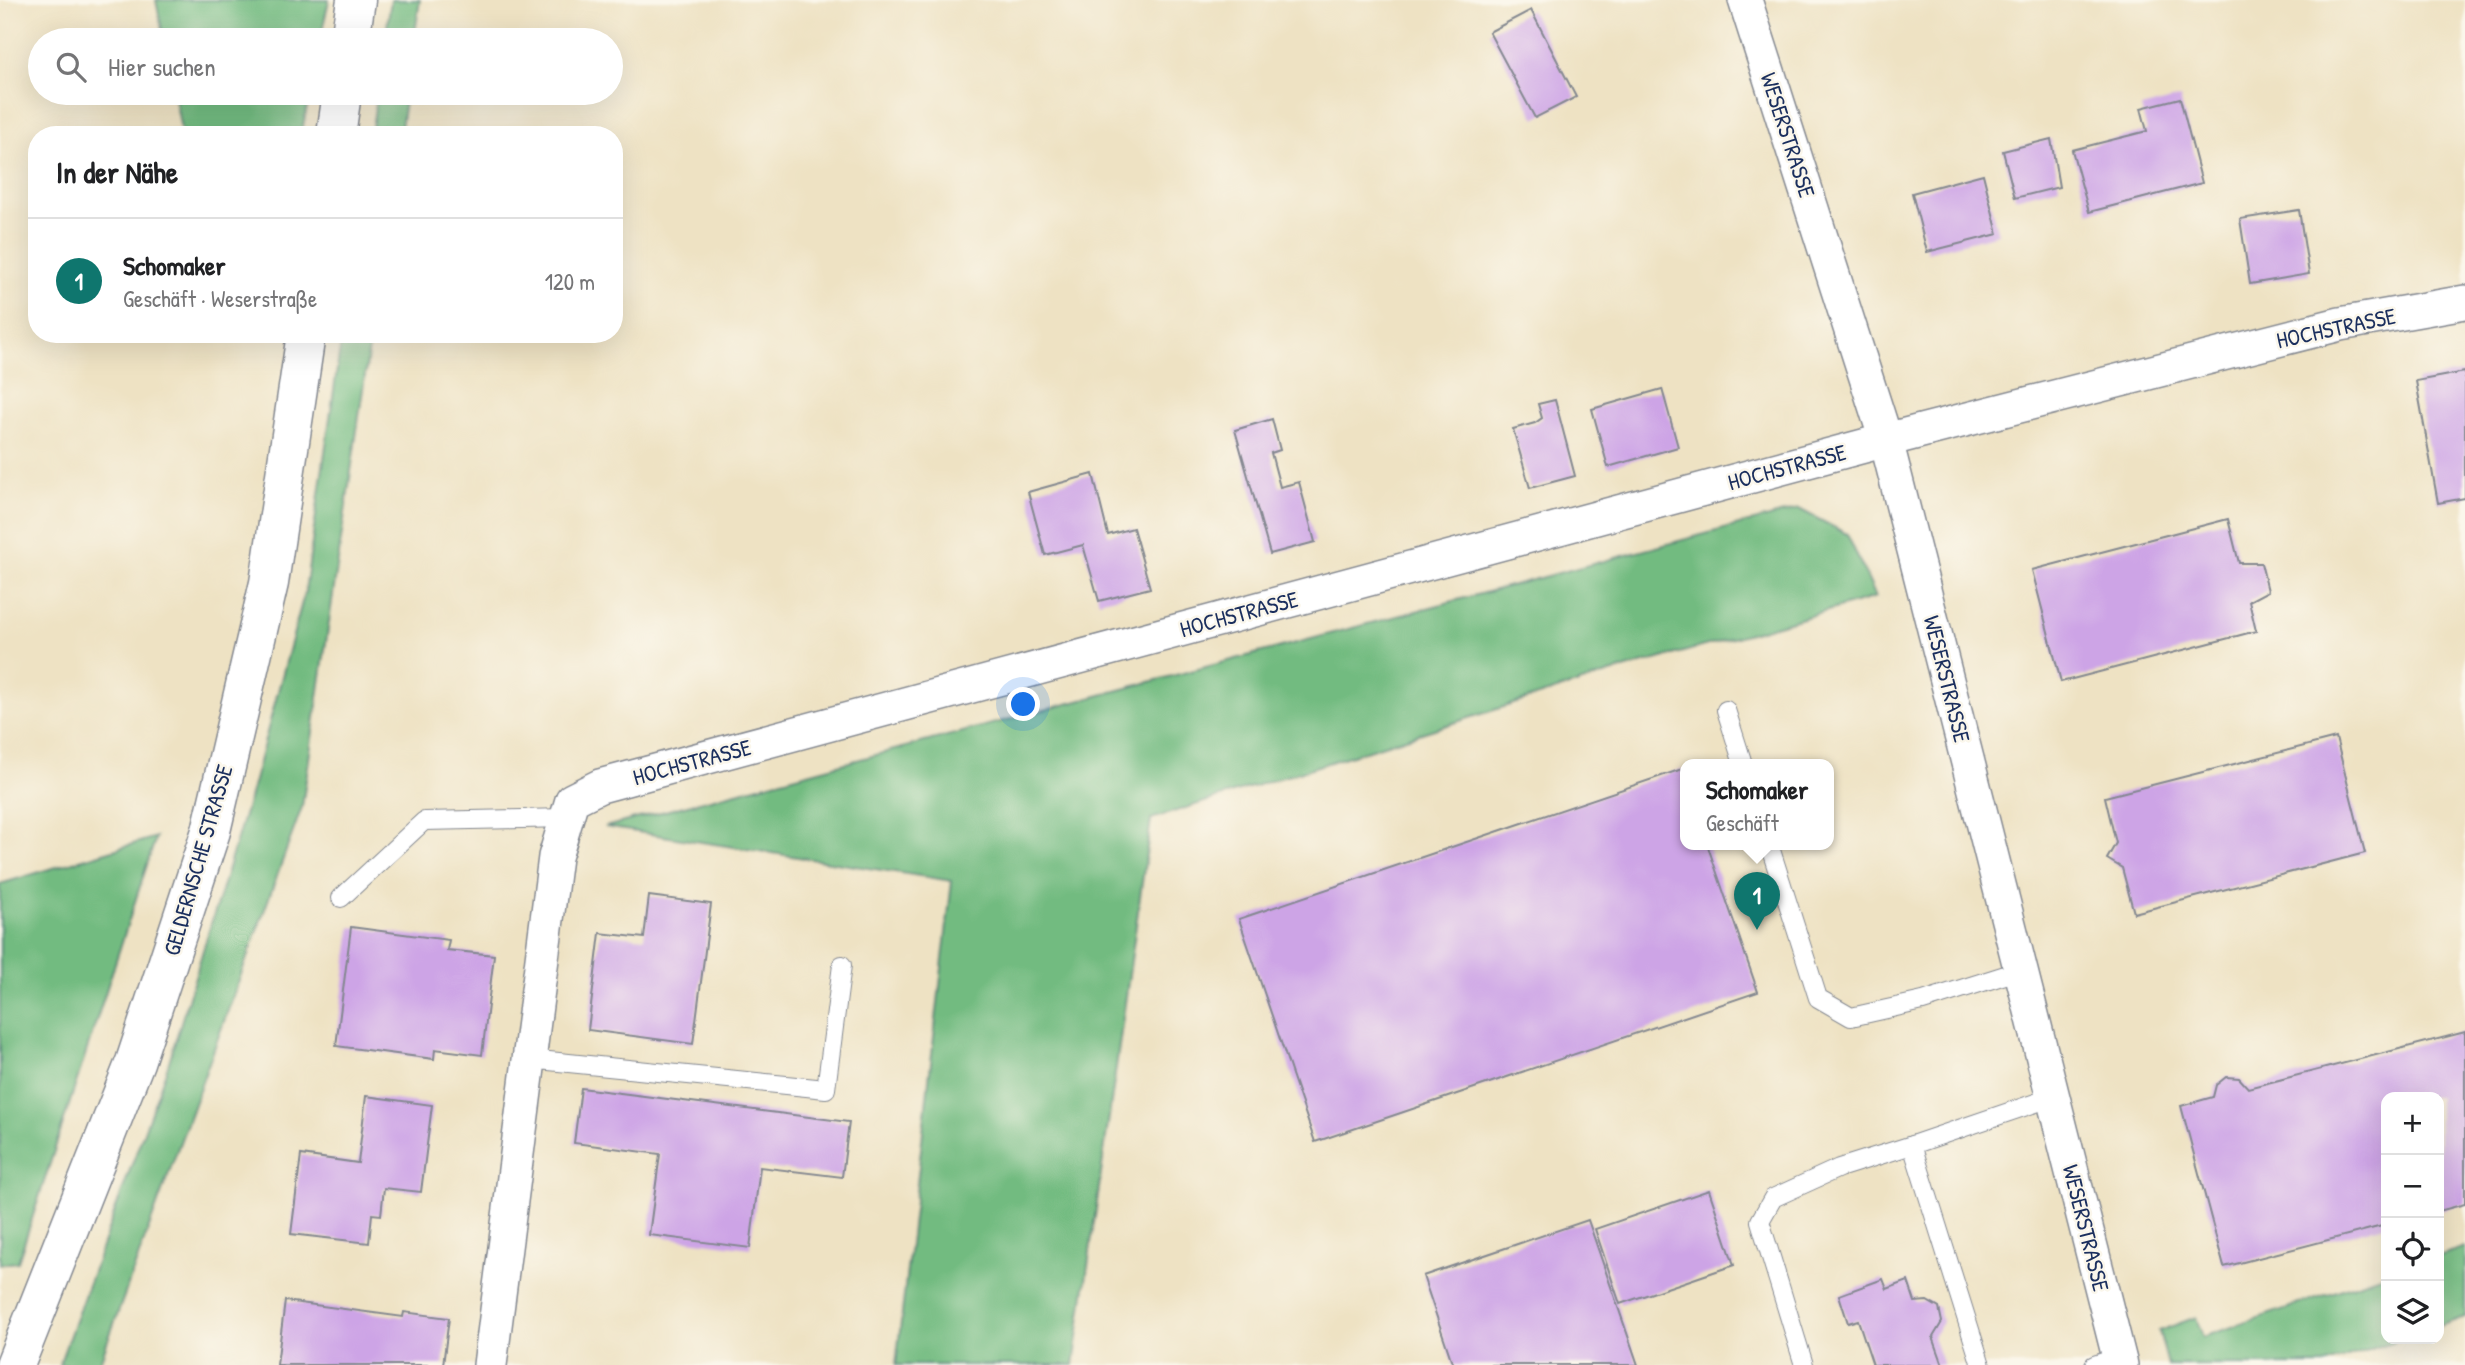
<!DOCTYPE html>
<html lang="de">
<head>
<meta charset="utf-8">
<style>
  :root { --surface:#fff; --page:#f2f2f2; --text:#202124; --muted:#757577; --line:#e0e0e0; --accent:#0f766e }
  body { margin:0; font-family:"Patrick Hand",sans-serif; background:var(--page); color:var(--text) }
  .controls { position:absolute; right:21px; bottom:21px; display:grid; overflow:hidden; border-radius:14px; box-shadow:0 7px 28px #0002 }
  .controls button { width:63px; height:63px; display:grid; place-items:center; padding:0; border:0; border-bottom:2px solid var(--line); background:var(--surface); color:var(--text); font:35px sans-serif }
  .you { position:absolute; left:1024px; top:705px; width:24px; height:24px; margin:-18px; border:5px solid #fff; border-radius:50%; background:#1a73e8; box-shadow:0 0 0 10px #1a73e833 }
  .badge { display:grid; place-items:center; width:46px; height:46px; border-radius:50%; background:var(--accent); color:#fff; font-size:23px; font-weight:700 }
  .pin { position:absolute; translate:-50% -58px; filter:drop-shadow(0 2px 4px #0008) }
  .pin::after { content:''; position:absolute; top:37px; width:24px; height:21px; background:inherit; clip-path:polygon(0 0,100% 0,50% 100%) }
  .popup { position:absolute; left:1680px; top:759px; width:154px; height:91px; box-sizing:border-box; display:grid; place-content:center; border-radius:14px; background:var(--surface); filter:drop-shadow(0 2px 5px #0005); font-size:23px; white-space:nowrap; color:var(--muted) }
  .popup b { font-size:26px; color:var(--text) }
  .popup::after { content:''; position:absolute; left:50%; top:100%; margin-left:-14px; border:14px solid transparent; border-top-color:var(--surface) }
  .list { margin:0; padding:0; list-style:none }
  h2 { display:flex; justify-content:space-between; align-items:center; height:91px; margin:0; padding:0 28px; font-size:30px }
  h2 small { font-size:23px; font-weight:400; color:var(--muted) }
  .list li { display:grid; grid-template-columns:46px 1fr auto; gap:21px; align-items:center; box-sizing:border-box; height:126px; padding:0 28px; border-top:2px solid var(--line) }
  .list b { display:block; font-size:26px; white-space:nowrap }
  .list p { margin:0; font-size:23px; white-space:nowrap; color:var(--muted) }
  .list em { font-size:23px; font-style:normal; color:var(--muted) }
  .icon { flex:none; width:38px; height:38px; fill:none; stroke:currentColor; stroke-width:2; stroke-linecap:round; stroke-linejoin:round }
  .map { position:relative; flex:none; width:2465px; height:1365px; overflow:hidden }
  .search { position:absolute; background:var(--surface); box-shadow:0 7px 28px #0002; left:28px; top:28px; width:595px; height:77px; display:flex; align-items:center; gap:18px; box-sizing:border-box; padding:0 24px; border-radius:38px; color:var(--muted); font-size:26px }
  .panel { position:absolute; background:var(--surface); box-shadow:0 7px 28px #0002; left:28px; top:126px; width:595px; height:217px; border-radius:28px }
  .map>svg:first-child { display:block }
</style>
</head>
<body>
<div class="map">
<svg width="2465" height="1365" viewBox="0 0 2465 1365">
  <rect width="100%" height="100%" fill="#fbf7ec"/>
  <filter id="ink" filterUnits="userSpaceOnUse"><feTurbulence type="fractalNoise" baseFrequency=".0143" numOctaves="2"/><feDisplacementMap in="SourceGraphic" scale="14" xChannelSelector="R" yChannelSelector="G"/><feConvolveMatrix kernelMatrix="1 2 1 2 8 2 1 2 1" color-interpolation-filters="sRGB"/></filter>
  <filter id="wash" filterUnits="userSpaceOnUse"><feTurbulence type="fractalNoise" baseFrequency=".00686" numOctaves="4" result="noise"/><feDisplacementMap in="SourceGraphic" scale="28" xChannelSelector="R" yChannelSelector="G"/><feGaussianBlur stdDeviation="1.57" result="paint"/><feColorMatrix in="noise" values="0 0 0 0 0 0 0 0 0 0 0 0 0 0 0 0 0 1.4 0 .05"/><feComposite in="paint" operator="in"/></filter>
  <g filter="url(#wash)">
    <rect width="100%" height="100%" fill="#eee2c3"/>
    <!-- forest -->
    <g fill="#72bb80" stroke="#46756f" stroke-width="2">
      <path d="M156,0H329L320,40H164Z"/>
      <path d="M391,0H420L414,40H385Z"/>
      <path d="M174,93H310L301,135H182Z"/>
      <path d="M377,93H406L400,135H371Z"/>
      <path d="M342,334H371L302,807L99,1365H59L168,1065L249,799L305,591Z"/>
      <path d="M1799,509L1847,534L1876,597L1620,670L1151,819L1074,1365H896L952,881L605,827Z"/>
      <path d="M156,837L18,1262L0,1264V884Z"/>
      <path d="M2465,1247V1317L2439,1326V1256Z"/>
      <path d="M2386,1274V1339H2401L2324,1365H2168L2159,1331L2196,1317L2203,1337Z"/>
    </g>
    <g id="blocks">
      <!-- building -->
      <g fill="#cda4e6">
        <path d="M1531,10L1576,97L1535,118L1489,32Z"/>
        <path d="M2180,98L2202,183L2089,212L2072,150L2147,131L2141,108Z"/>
        <path d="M2051,139L2059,187L2015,198L2003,151Z"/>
        <path d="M1983,174L1998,234L1927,252L1912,193Z"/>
        <path d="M2299,210L2309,274L2250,284L2240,219Z"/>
        <path d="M2465,372V498L2438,503L2416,381Z"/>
        <path d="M1662,389L1678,447L1608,467L1592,409Z"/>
        <path d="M1555,400L1575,476L1530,488L1513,429L1535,423L1542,418L1538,404Z"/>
        <path d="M1272,419L1280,450L1271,453L1280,487L1299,482L1315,542L1270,554L1235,430Z"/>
        <path d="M1093,474L1108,535L1133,528L1150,588L1099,601L1083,545L1045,555L1028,492Z"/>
        <path d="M2228,519L2239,563H2261L2268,591L2249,601L2256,631L2061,682L2032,570Z"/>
        <path d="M2336,738L2365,853L2134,913L2122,868L2107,859L2116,843L2105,797Z"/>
        <path d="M1682,769L1685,779V844H1707L1758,992L1315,1142L1239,919Z"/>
        <path d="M649,896L711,904L693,1044L588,1030L600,933L644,938Z"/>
        <path d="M351,927L449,940L447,950L494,955L482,1055L435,1049L434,1059L336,1046Z"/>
        <path d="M2465,1032V1204L2439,1211V1097H2386V1225L2224,1267L2181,1106L2213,1097L2216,1085L2226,1077L2239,1078L2248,1088Z"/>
        <path d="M581,1088L849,1122L842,1177L760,1167L750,1248L649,1235L660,1154L574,1143Z"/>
        <path d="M366,1096L432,1105L421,1192L384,1188L381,1215L372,1214L369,1243L291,1234L301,1155L358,1163Z"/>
        <path d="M1709,1190L1734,1265L1620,1304L1595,1229Z"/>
        <path d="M1588,1220L1638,1365H1453L1423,1276Z"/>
        <path d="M1883,1279L1887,1289L1908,1281L1915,1302L1927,1301L1939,1308L1942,1322L1933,1337L1943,1365H1873L1858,1320L1848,1323L1839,1295Z"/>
        <path d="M285,1301L403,1317L404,1312L449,1318L443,1365H277Z"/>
      </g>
    </g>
  </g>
  <g filter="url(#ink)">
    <use href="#blocks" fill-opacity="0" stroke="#848890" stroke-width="2"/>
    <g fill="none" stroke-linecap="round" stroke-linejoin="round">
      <!-- service casing -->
      <g stroke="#848890" stroke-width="20">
        <g id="service">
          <path d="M1726,710L1743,764"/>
          <path d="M1769,844L1818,998L1851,1017L1923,1001L2021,970"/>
          <path d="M341,898L424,821L566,818"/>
          <path d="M529,1059L826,1089L842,965"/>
          <path d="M1804,1365L1760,1221L1773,1198L1839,1168L1912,1145"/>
          <path d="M1981,1365L1912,1145L2053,1097"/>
          <path d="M2094,1365L2119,1357"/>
        </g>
      </g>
      <!-- minor casing -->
      <g stroke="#848890" stroke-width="36">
        <g id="minor">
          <path d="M1745,0L1886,440L2121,1365"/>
          <path d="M490,1365L555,857L572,800L600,786L1886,440L2340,324L2465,302"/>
        </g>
      </g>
      <!-- secondary casing -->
      <g stroke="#848890" stroke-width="41">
        <g id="secondary">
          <path d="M350,40L356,0"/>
          <path d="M336,135L342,93"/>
          <path d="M15,1365L135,1062L211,831L269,583L306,334"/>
        </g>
      </g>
      <!-- service -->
      <use href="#service" stroke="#fff" stroke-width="18"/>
      <!-- minor -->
      <use href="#minor" stroke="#fff" stroke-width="33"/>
      <!-- secondary -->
      <use href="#secondary" stroke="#fff" stroke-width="38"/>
    </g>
  </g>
  <g text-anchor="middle" stroke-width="5" stroke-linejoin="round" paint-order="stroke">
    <!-- street labels -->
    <g font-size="23" fill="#1b2f5e" stroke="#fbf7ec">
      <text transform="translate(1788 135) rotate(72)" y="8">WESERSTRASSE</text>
      <text transform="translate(2336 328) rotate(-12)" y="8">HOCHSTRASSE</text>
      <text transform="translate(1787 467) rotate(-15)" y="8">HOCHSTRASSE</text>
      <text transform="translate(1239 614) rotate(-15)" y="8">HOCHSTRASSE</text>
      <text transform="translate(1947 679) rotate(76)" y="8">WESERSTRASSE</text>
      <text transform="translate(692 762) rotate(-15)" y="8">HOCHSTRASSE</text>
      <text transform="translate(198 860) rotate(-74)" y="8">GELDERNSCHE STRASSE</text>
      <text transform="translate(2086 1228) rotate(76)" y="8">WESERSTRASSE</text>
    </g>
  </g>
</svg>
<div class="controls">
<button>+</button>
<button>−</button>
<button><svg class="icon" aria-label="locate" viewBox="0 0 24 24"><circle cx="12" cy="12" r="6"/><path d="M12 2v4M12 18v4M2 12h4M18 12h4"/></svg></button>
<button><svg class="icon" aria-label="layers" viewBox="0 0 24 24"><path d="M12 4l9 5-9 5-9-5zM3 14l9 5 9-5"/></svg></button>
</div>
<div class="you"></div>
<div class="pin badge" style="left:1757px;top:930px">1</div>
<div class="popup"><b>Schomaker</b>Geschäft</div>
<div class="search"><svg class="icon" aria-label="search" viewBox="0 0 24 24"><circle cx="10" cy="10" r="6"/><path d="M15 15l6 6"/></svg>Hier suchen</div>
<section class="panel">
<h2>In der Nähe<small></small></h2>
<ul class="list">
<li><span class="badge">1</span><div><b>Schomaker</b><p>Geschäft · Weserstraße</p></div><em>120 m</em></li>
</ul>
</section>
</div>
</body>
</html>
